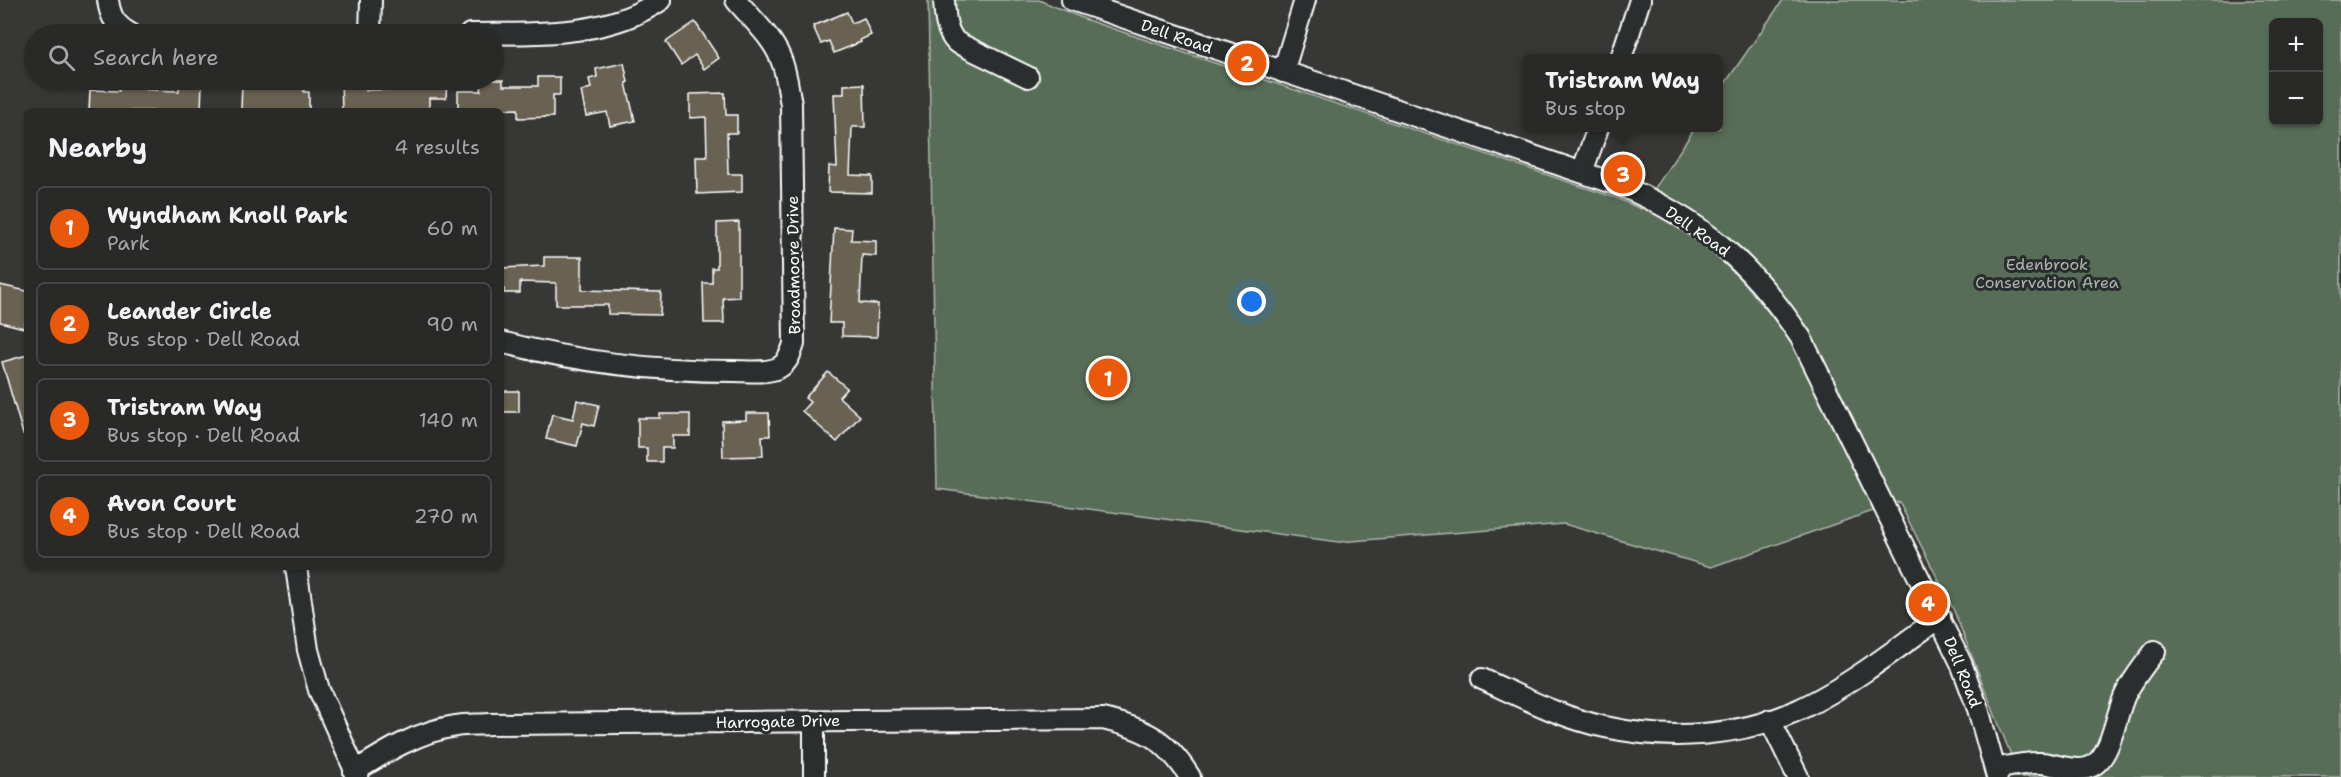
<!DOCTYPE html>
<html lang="en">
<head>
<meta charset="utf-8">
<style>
  :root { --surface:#292a28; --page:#313230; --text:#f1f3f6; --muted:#a5a7a8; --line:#454645; --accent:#ea580c }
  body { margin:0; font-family:"Shantell Sans",sans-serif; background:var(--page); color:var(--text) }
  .controls { position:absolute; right:18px; top:18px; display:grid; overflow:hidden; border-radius:9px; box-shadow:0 2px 4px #0004 }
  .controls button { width:54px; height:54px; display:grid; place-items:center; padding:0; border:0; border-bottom:2px solid var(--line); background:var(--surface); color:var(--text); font:30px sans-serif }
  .you { position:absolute; left:1252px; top:302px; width:21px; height:21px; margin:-15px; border:4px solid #fff; border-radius:50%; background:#1a73e8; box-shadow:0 0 0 9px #1a73e833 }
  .badge { display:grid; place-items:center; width:39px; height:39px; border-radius:50%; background:var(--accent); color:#fff; font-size:20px; font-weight:700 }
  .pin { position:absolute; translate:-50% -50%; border:3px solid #fff; box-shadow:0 2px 6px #0006 }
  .popup { position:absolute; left:1522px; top:54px; width:201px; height:78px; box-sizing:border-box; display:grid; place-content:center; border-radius:9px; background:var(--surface); filter:drop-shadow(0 2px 4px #0005); font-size:20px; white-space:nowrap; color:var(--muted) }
  .popup b { font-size:22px; color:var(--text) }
  .popup::after { content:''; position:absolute; left:50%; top:100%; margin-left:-12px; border:12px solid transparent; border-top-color:var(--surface) }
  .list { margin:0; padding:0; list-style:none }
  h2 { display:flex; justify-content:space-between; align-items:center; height:78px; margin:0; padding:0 24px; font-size:26px }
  h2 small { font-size:20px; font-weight:400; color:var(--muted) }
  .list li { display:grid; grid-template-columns:39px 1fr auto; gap:18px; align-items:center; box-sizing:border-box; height:84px; margin:0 12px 12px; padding:0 12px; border:2px solid var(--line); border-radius:9px }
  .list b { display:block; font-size:22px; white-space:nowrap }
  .list p { margin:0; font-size:20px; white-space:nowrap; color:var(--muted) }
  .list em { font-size:20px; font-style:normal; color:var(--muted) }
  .icon { flex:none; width:33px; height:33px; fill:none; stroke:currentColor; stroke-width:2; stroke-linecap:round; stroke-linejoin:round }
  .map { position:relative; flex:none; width:2341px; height:777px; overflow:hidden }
  .search { position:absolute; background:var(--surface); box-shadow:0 2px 4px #0004; left:24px; top:24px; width:480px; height:66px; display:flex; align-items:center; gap:15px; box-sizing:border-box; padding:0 21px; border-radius:33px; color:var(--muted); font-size:22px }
  .panel { position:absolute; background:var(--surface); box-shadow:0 2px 4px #0004; left:24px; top:108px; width:480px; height:462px; border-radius:9px }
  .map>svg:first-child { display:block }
</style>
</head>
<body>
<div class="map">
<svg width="2341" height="777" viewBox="0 0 2341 777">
  <rect width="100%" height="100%" fill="#373835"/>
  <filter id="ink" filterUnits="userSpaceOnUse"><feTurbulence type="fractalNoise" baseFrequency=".0167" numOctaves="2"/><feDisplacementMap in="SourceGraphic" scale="12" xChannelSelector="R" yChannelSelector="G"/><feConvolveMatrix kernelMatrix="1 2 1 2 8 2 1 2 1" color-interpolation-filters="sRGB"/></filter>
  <g filter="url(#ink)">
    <!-- green -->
    <path fill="#596d58" stroke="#acb6ac" stroke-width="1.5" fill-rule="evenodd" d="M928,0H1039L1087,20L1616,198L1641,209L1695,128H1719V92L1783,0H2341V777H2015L2012,758L1954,611L1899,502L1711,567L1564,524L1339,542L937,489ZM2274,22H2318V122H2274Z"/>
    <!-- building -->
    <g fill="#696252" stroke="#fff" stroke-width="1.5">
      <path d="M847,12L852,23L864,18L871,35L860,40L861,42L834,53L829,41L821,44L813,26Z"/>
      <path d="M695,22L719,58L704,69L695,55L681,65L666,42Z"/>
      <path d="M624,63L628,82L626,83L635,121L610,126L607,112L586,116L581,91L591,88L589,79L597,77L596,69Z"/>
      <path d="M538,77H560V95H553V117L518,118V109L458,111V91H481L482,80H503V86H538Z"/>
      <path d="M119,80L146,81V90L179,91V82H202L201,111H89L90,90L119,91Z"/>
      <path d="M242,80H304V92H309V111H241Z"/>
      <path d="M341,80H365L366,90L404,89V86H420V80H447L446,98H429V111H342Z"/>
      <path d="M864,84L865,127H852L850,175L872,176V193L828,192L829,166L837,167L834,94H844V85Z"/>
      <path d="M725,93L726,115H737V133H727L728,174H742V192L697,194L696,157H707L706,117L690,118V94Z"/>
      <path d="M739,222V297L723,298L724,323H704L703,283H712V268H717V223Z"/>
      <path d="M834,228L852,229L851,240L876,241V256L862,255L860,303L878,304L877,337L842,336V323H829Z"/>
      <path d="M544,257H582V290L661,292L660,315L608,314V305H556V283L520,282V293H504V289H501V268L544,266Z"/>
      <path d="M0,285L27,291V316L24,328L0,322Z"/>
      <path d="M27,355V433L23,434L2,362Z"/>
      <path d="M828,372L847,388L839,397L860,416L837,442L802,411L810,402L805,398Z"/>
      <rect x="501" y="391" width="18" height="21"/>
      <path d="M577,400L599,405L594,426L583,423L577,446L546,439L552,414L573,419Z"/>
      <path d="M746,413H769L770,436H762L763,456L723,457L722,421L746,420Z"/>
      <path d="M660,414H690V436H673V448H662V462H647V448H638V418H660Z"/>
    </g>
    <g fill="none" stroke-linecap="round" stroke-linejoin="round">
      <!-- minor casing -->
      <g stroke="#fff" stroke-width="24">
        <g id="minor">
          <path d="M108,0C110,17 116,26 131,34"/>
          <path d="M944,0C945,15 945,30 956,42L1028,77"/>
          <path d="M1072,0L1619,185C1701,219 1752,264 1801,338L1961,663L1978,709L1997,777"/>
          <path d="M370,34L371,0"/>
          <path d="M470,34C535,33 605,38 661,0"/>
          <path d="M1621,58L1640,0"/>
          <path d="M1283,72L1305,0"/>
          <path d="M1582,172L1598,128"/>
          <path d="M501,342C577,362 656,371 734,371C748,371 768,374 780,367C788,362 791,353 794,344L791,104C788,89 787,72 780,57C771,36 751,18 736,0"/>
          <path d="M296,567L308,650L319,690L358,777"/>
          <path d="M1482,679C1522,697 1562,718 1605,727C1669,741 1739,737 1798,710C1846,688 1898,648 1940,617"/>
          <path d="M1770,720L1798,777"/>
          <path d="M814,721V777"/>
          <path d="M1995,769C2010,766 2026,762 2041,763C2056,764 2072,772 2087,768C2112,762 2115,713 2126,693C2134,678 2144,665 2155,651"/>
          <path d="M354,772C385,752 419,731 456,726C467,724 478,725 489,724L1103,719C1146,729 1166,739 1190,777"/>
        </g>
      </g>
      <!-- minor -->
      <use href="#minor" stroke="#2a2d2e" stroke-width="20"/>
    </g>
  </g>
  <g text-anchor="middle" stroke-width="6" stroke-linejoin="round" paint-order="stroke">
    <!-- street labels -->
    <g font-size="16" fill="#fff" stroke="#2a2d2e">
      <text transform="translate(1177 36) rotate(19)" y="6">Dell Road</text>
      <text transform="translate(1698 231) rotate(35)" y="6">Dell Road</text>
      <text transform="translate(793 265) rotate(-91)" y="6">Broadmoore Drive</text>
      <text transform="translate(1963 672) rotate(68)" y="6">Dell Road</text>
      <text transform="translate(778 721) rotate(-1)" y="6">Harrogate Drive</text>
    </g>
    <!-- park labels -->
    <g font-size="16" fill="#acb6ac" stroke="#2a2d2e">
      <text x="2047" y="270">Edenbrook<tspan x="2047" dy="18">Conservation Area</tspan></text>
    </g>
  </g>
</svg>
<div class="controls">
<button>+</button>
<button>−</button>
</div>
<div class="you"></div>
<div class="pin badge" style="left:1108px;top:378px">1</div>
<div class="pin badge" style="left:1247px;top:63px">2</div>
<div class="pin badge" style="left:1623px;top:174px">3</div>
<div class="popup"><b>Tristram Way</b>Bus stop</div>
<div class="pin badge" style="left:1928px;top:603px">4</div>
<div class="search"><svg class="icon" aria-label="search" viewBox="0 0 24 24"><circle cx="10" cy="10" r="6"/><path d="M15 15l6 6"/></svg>Search here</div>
<section class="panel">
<h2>Nearby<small>4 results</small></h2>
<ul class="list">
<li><span class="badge">1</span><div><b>Wyndham Knoll Park</b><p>Park</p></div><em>60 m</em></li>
<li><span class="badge">2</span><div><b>Leander Circle</b><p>Bus stop · Dell Road</p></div><em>90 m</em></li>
<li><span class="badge">3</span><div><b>Tristram Way</b><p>Bus stop · Dell Road</p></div><em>140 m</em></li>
<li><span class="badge">4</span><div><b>Avon Court</b><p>Bus stop · Dell Road</p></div><em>270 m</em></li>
</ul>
</section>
</div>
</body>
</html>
